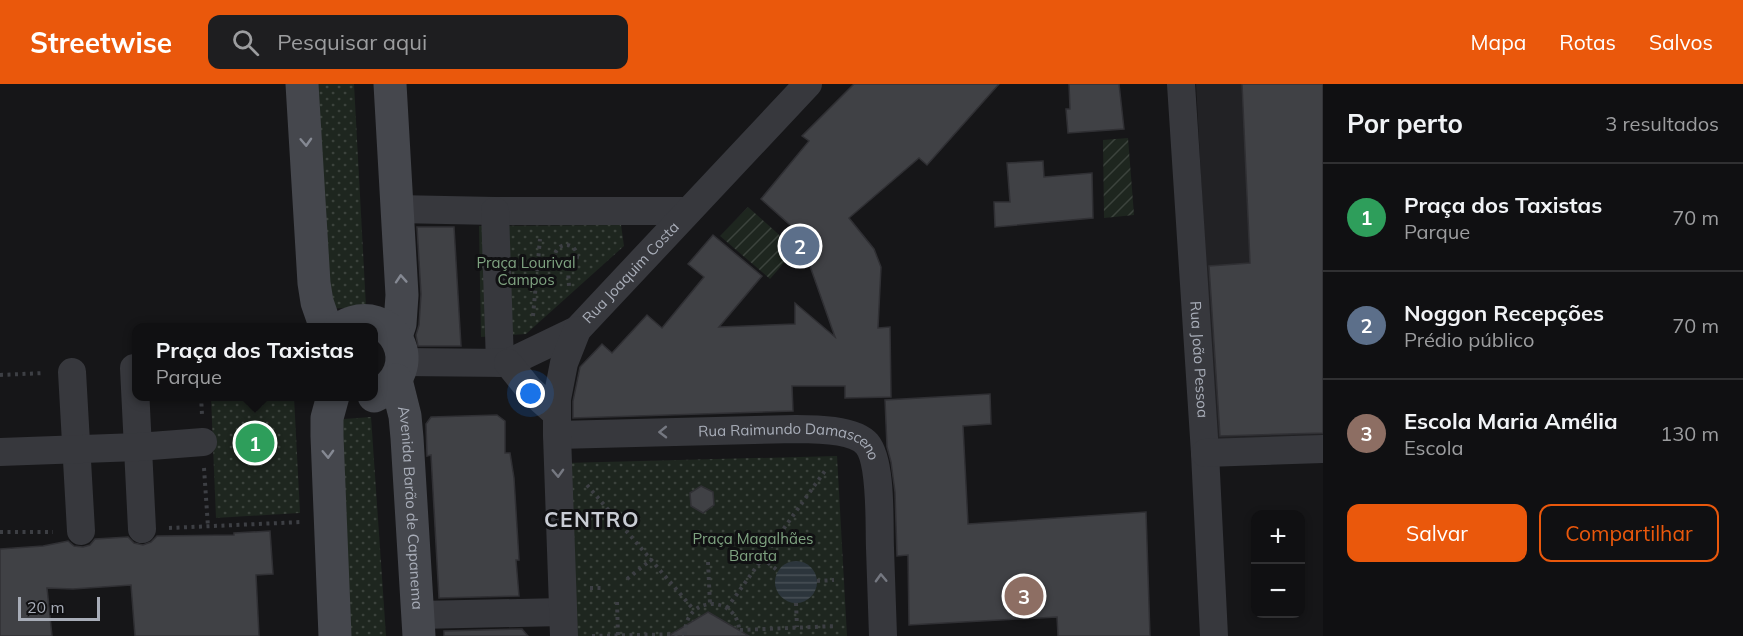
<!DOCTYPE html>
<html lang="pt">
<head>
<meta charset="utf-8">
<style>
  :root { --surface:#101012; --page:#1e1e20; --text:#f1f3f6; --muted:#9c9d9f; --line:#303032; --accent:#ea580c }
  body { margin:0; font-family:Mulish,sans-serif; background:var(--page); color:var(--text) }
  .controls { position:absolute; right:18px; bottom:18px; display:grid; overflow:hidden; border-radius:12px; box-shadow:0 3px 9px #0003 }
  .controls button { width:54px; height:54px; display:grid; place-items:center; padding:0; border:0; border-bottom:2px solid var(--line); background:var(--surface); color:var(--text); font:30px sans-serif }
  .scale { position:absolute; left:18px; bottom:15px; width:82px; box-sizing:border-box; padding-left:6px; border:3px solid #a8adb8; border-top:0; font-size:16px; line-height:21px; white-space:nowrap; color:#a8adb8; -webkit-text-stroke:4px #111113; paint-order:stroke }
  .you { position:absolute; left:531px; top:310px; width:21px; height:21px; margin:-15px; border:4px solid #fff; border-radius:50%; background:#1a73e8; box-shadow:0 0 0 9px #1a73e833 }
  .badge { display:grid; place-items:center; width:39px; height:39px; border-radius:50%; background:var(--accent); color:#fff; font-size:20px; font-weight:700 }
  .pin { position:absolute; translate:-50% -50%; border:3px solid #fff; box-shadow:0 2px 6px #0006 }
  .popup { position:absolute; left:132px; top:239px; width:246px; height:78px; box-sizing:border-box; display:grid; place-content:center; border-radius:12px; background:var(--surface); filter:drop-shadow(0 2px 4px #0005); font-size:20px; white-space:nowrap; color:var(--muted) }
  .popup b { font-size:22px; color:var(--text) }
  .popup::after { content:''; position:absolute; left:50%; top:100%; margin-left:-12px; border:12px solid transparent; border-top-color:var(--surface) }
  .list { margin:0; padding:0; list-style:none }
  h2 { display:flex; justify-content:space-between; align-items:center; height:78px; margin:0; padding:0 24px; font-size:26px }
  h2 small { font-size:20px; font-weight:400; color:var(--muted) }
  .list li { display:grid; grid-template-columns:39px 1fr auto; gap:18px; align-items:center; box-sizing:border-box; height:108px; padding:0 24px; border-top:2px solid var(--line) }
  .list b { display:block; font-size:22px; white-space:nowrap }
  .list p { margin:0; font-size:20px; white-space:nowrap; color:var(--muted) }
  .list em { font-size:20px; font-style:normal; color:var(--muted) }
  .actions { display:flex; gap:12px; padding:18px 24px }
  .actions a { flex:1; padding:14px 0; border:2px solid var(--accent); border-radius:12px; text-align:center; font-size:21px; color:var(--accent) }
  .actions .main { background:var(--accent); color:#fff }
  .icon { flex:none; width:33px; height:33px; fill:none; stroke:currentColor; stroke-width:2; stroke-linecap:round; stroke-linejoin:round }
  .map { position:relative; flex:none; width:1323px; height:552px; overflow:hidden }
  header { display:flex; align-items:center; gap:36px; box-sizing:border-box; height:84px; padding:0 30px; background:var(--accent); color:#fff }
  header strong { font-size:28px }
  nav { display:flex; gap:33px; margin-inline-start:auto; font-size:21px }
  .search { width:420px; height:54px; background:var(--page); display:flex; align-items:center; gap:15px; box-sizing:border-box; padding:0 21px; border-radius:12px; color:var(--muted); font-size:22px }
  main { display:flex }
  aside { flex:1; background:var(--surface) }
  .map>svg:first-child { display:block }
</style>
</head>
<body>
<header>
<strong>Streetwise</strong>
<div class="search"><svg class="icon" aria-label="search" viewBox="0 0 24 24"><circle cx="10" cy="10" r="6"/><path d="M15 15l6 6"/></svg>Pesquisar aqui</div>
<nav><a>Mapa</a><a>Rotas</a><a>Salvos</a></nav>
</header>
<main>
<div class="map">
<svg width="1323" height="552" viewBox="0 0 1323 552">
  <defs>
    <pattern id="grass-dots" width="8" height="8" patternUnits="userSpaceOnUse" patternTransform="scale(1.5)"><rect width="8" height="8" fill="#1e261f"/><path d="M2 2h.1M6 6h.1" fill="none" stroke="#3c433d" stroke-width="1.8" stroke-linecap="round"/></pattern>
    <pattern id="garden-furrows" width="10" height="10" patternUnits="userSpaceOnUse" patternTransform="scale(1.5)"><rect width="10" height="10" fill="#1e261f"/><path d="M-1 1l2-2M0 10L10 0M9 11l2-2" fill="none" stroke="#3c433d"/></pattern>
    <pattern id="water-rules" width="6" height="5" patternUnits="userSpaceOnUse" patternTransform="scale(1.5)"><rect width="6" height="5" fill="#2c353c"/><path d="M0 2.5h6" fill="none" stroke="#485056"/></pattern>
  </defs>
  <rect width="100%" height="100%" fill="#161618"/>
  <!-- built -->
  <path fill="#222225" d="M1196,0H1323V352L1215,359Z"/>
  <!-- grass -->
  <g fill="url(#grass-dots)">
    <path d="M311,0H354L366,223L325,225Z"/>
    <path d="M621,141L624,162L526,250L481,253L479,142Z"/>
    <path d="M211,313H294L300,429L216,434Z"/>
    <path d="M371,333L386,552H342L330,336Z"/>
    <path d="M837,372L847,552H574L564,379Z"/>
  </g>
  <!-- garden -->
  <g fill="url(#garden-furrows)">
    <path d="M1128,54L1134,131L1104,134L1103,56Z"/>
    <path d="M748,123L785,156L789,173L770,195L720,152Z"/>
  </g>
  <!-- water -->
  <circle fill="url(#water-rules)" cx="796" cy="498" r="21"/>
  <!-- building -->
  <g fill="#404145" stroke="#303034" stroke-width="1.5">
    <path d="M854,0H999L927,81L919,74L849,134L874,165L881,183L878,244L890,243L891,313L845,314V302H792L793,327L573,334V317L580,283L602,260L612,269L647,231L662,244L704,193L688,180L713,151L762,192L719,243L795,240V219L835,253L798,148L761,115L809,57L802,52Z"/>
    <path d="M1069,0H1119L1124,45L1068,49L1066,25H1070Z"/>
    <path d="M1242,0H1323V349L1220,352L1209,182L1250,179Z"/>
    <path d="M1043,77L1044,93L1092,89L1093,134L995,143L994,118H1010L1007,79Z"/>
    <path d="M417,143H454L461,262H418L416,251L419,241L421,210Z"/>
    <path d="M990,310L991,340L963,342L968,440L1146,428L1150,552H1058L1057,533L909,541L908,471L897,472L895,408L891,378L887,363L885,316Z"/>
    <path d="M497,331L505,337V369H510L514,394L519,476H516L519,512L439,514L431,371L427,372L426,340L431,333Z"/>
    <path d="M701,402L713,408L714,421L703,429L691,422L690,409Z"/>
    <path d="M270,447L273,490L256,491L259,552H135L131,501L73,505L47,504L52,552H0V465L43,462L68,457L74,462L83,463L90,461L95,455L128,453L134,459L143,461L151,458L157,452L234,451V449Z"/>
    <path d="M708,528L749,552H668Z"/>
    <path d="M522,545L528,552H444V547Z"/>
  </g>
  <g fill="none" stroke-linecap="round" stroke-linejoin="round">
    <!-- path -->
    <g stroke="#3d3f44" stroke-width="4" stroke-dasharray="3 4.5" stroke-linecap="butt">
      <circle cx="566" cy="172" r="11"/>
      <path d="M525,182L556,176"/>
      <path d="M568,184L569,203"/>
      <path d="M533,232L540,155"/>
      <path d="M0,291L44,289"/>
      <path d="M201,312L202,331"/>
      <path d="M204,384L208,443"/>
      <path d="M587,401L694,526"/>
      <path d="M169,444L302,438"/>
      <path d="M0,448H53"/>
      <path d="M762,474L777,486"/>
      <path d="M708,478L710,520"/>
      <path d="M627,495L652,475"/>
      <path d="M817,497L834,496"/>
      <path d="M590,504H602"/>
      <path d="M617,518L618,551"/>
      <path d="M796,519L797,543"/>
      <path d="M727,524L827,384"/>
      <path d="M740,546L836,542"/>
      <path d="M685,551C684,508 743,511 739,552"/>
      <path d="M592,552L684,550"/>
    </g>
    <!-- street -->
    <g stroke="#37383d" stroke-width="28">
      <path id="s1" d="M1181,0L1205,369L1214,552"/>
      <path d="M396,125L495,127H688"/>
      <path d="M495,127L500,279"/>
      <path id="s2" d="M403,278L508,279L577,246L808,0"/>
      <path d="M508,279L529,305L557,330"/>
      <path d="M134,284L142,445"/>
      <path d="M72,288L81,447"/>
      <path id="s3" d="M557,351L796,345C814,345 854,345 867,360C882,378 879,440 880,464C881,493 882,523 883,552"/>
      <path d="M0,368L138,363L203,358"/>
      <path d="M1205,369L1323,365"/>
      <path d="M418,531L563,528"/>
      <path d="M564,552L557,351V315L564,279L577,246"/>
    </g>
    <!-- secondary -->
    <g stroke="#45474d" stroke-width="33">
      <path d="M302,0L314,199L317,218L326,244"/>
      <path d="M390,0L402,211L400,240L396,252"/>
      <path d="M340,244C393,213 430,288 374,312"/>
      <path id="s4" d="M396,296L405,332L407,354L419,552"/>
      <path d="M333,312L327,334V352L335,552"/>
    </g>
  </g>
  <!-- one-way arrows -->
  <defs><path id="oneway-chevron" d="M-2-3.5L2.5 0L-2 3.5" fill="none" stroke-width="1.6" stroke-linecap="round" stroke-linejoin="round" transform="scale(1.5)"/></defs>
  <g stroke="#858993">
    <use href="#oneway-chevron" transform="translate(306 58) rotate(87)"/>
    <use href="#oneway-chevron" transform="translate(401 195) rotate(-94)"/>
    <use href="#oneway-chevron" transform="translate(328 370) rotate(88)"/>
  </g>
  <g stroke="#757881">
    <use href="#oneway-chevron" transform="translate(663 348) rotate(179)"/>
    <use href="#oneway-chevron" transform="translate(558 389) rotate(88)"/>
    <use href="#oneway-chevron" transform="translate(881 494) rotate(-92)"/>
  </g>
  <g text-anchor="middle" stroke-width="6" stroke-linejoin="round" paint-order="stroke">
    <!-- park labels -->
    <g font-size="15" fill="#7fa381" stroke="#111113">
      <text x="526" y="184">Praça Lourival<tspan x="526" dy="17">Campos</tspan></text>
      <text x="753" y="460">Praça Magalhães<tspan x="753" dy="17">Barata</tspan></text>
    </g>
    <!-- street labels -->
    <g font-size="15" fill="#a8adb8" stroke="#111113">
      <text dy="5" stroke="none"><textPath href="#s2" startOffset="260">Rua Joaquim Costa</textPath></text>
      <text dy="5" stroke="none"><textPath href="#s1" startOffset="276">Rua João Pessoa</textPath></text>
      <text dy="5" stroke="none"><textPath href="#s3" startOffset="236">Rua Raimundo Damasceno</textPath></text>
      <text dy="5" stroke="none"><textPath href="#s4" startOffset="129">Avenida Barão de Capanema</textPath></text>
    </g>
    <!-- district labels -->
    <g font-size="21" font-weight="bold" letter-spacing="1.5" fill="#c9ccd4" stroke="#111113">
      <text x="592" y="443">CENTRO</text>
    </g>
  </g>
</svg>
<div class="controls">
<button>+</button>
<button>−</button>
</div>
<div class="scale">20 m</div>
<div class="you"></div>
<div class="pin badge" style="left:255px;top:359px;background:#2e9e5b">1</div>
<div class="popup"><b>Praça dos Taxistas</b>Parque</div>
<div class="pin badge" style="left:800px;top:162px;background:#5c6f8a">2</div>
<div class="pin badge" style="left:1024px;top:512px;background:#8d6e63">3</div>
</div>
<aside>
<h2>Por perto<small>3 resultados</small></h2>
<ul class="list">
<li><span class="badge" style="background:#2e9e5b">1</span><div><b>Praça dos Taxistas</b><p>Parque</p></div><em>70 m</em></li>
<li><span class="badge" style="background:#5c6f8a">2</span><div><b>Noggon Recepções</b><p>Prédio público</p></div><em>70 m</em></li>
<li><span class="badge" style="background:#8d6e63">3</span><div><b>Escola Maria Amélia</b><p>Escola</p></div><em>130 m</em></li>
</ul>
<div class="actions"><a class="main">Salvar</a><a>Compartilhar</a></div>
</aside>
</main>
</body>
</html>
